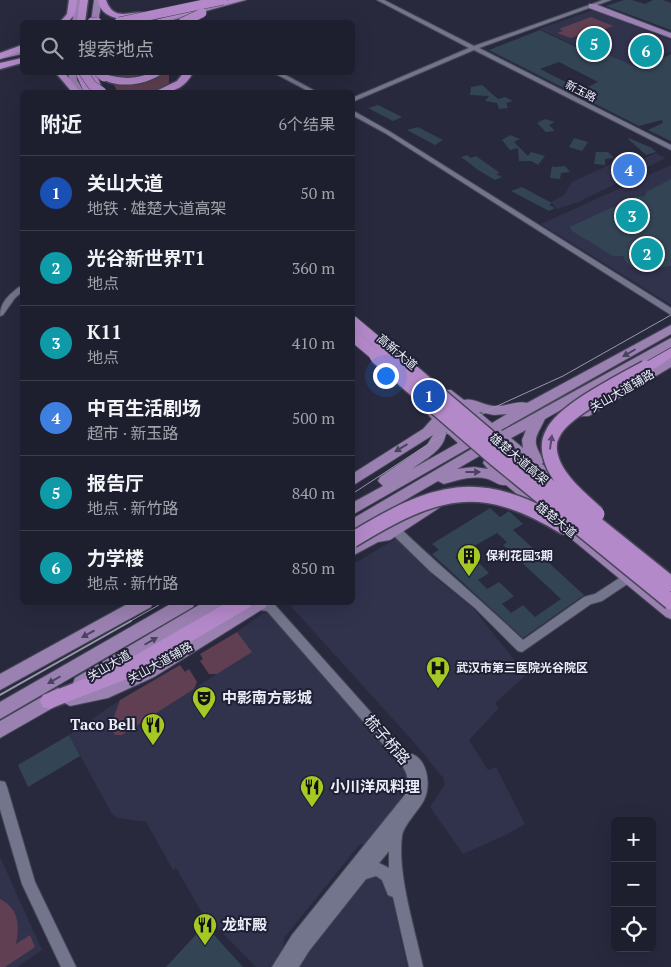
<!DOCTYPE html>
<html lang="zh">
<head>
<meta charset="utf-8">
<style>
  :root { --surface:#1e1f2e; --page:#262736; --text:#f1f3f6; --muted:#a1a2aa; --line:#3c3d4a; --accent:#0b8043 }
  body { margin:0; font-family:"PT Serif","Noto Sans SC",serif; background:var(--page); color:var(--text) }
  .controls { position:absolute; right:15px; bottom:15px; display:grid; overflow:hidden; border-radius:8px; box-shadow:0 5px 20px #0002 }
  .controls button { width:45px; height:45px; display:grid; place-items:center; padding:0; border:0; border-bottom:1px solid var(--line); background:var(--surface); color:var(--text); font:25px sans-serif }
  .you { position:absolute; left:385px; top:375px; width:18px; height:18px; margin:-12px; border:4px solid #fff; border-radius:50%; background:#1a73e8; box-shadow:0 0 0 8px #1a73e833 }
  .badge { display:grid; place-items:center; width:32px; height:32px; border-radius:50%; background:var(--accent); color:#fff; font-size:16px; font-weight:700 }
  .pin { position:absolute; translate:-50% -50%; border:2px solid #fff; box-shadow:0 1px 5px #0006 }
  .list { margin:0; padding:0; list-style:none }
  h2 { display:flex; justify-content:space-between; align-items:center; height:65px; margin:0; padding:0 20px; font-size:21px }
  h2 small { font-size:16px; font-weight:400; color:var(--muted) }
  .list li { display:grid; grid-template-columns:32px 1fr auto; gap:15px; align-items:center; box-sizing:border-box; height:75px; padding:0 20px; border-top:1px solid var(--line) }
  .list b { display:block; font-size:19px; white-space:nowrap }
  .list p { margin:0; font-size:16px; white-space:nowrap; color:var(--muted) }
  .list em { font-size:16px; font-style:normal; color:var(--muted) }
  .icon { flex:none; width:28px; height:28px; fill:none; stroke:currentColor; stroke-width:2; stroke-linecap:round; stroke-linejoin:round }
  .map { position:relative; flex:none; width:671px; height:967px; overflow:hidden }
  .search { position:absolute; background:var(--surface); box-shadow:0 5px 20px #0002; left:20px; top:20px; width:335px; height:55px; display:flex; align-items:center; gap:12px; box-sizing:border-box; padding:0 18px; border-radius:8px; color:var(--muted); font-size:19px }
  .panel { position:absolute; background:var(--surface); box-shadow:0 5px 20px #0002; left:20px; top:90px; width:335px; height:515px; border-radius:8px }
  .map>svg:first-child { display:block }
</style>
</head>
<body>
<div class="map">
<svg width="671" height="967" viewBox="0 0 671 967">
  <rect width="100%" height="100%" fill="#28293d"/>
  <!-- built -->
  <g fill="#31324c">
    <path d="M593,10L671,40V52L627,69L539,29Z"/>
    <path d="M656,153L666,158L637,172H616L620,182L584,199L582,201L557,209L551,202L564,195L572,182L611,164L627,166Z"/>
    <path d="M671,165V305L541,224Z"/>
    <path d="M397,538L436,578L473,608L526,675L495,703L499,708L469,740L488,770L496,767L525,824L506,835L463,854L430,807L445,784L443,778L418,747L288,603L352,602L353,564Z"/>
    <path d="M263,613H269L403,766L407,772L409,782L407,794L367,846L360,844L284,938L283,952L270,967H256L201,911L176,868L173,870L146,822L118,818L112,814L69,735L120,700L110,727L122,735L251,652L237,632Z"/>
    <path d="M0,857L42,950L17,967H0Z"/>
    <path d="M375,874L390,886L407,967H297L367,876Z"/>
  </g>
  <!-- green -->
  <g fill="#5f3f51">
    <path d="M591,17L613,26L581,38L577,36L571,38L557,33L563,31L559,29Z"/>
    <path d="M106,72L169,73V87L164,92H118Z"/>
    <path d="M237,632L252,652L217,674H209L200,661L203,659L200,654Z"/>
    <path d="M180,665L185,672L189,669L197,682L194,689L122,735H115L110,727L120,700Z"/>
    <path d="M0,899C19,908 20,927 16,944L30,935L35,947L5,967H0Z"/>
  </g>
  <!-- building -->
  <g fill="#345" fill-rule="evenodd">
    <path d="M624,0H632L645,4L653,0H663L671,3V30L606,6Z"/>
    <path d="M540,30L576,47L599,38L610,43L595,49L638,68L671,54V141L648,130L663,123L662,120L639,126L489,50ZM559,62L598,82L582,90L540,69Z"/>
    <path d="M482,85L498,99L505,97L513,101L506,103L508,108L499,109L497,103L485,101L489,96L470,95L471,87Z"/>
    <path d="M378,105L402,117L393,121L368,108Z"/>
    <path d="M545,119L555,122L549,125L555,131L546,132L537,123Z"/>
    <path d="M418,127L433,135L443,140L435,145L407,130Z"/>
    <path d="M510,135L520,139L514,142L528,156L531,152L545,156L538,165L531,161H519L518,148L510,150L502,140Z"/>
    <path d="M574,138L588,142L582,151L569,147Z"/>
    <path d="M629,138L652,148L656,152L646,155L628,139Z"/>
    <path d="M596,152H608L614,158L605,159V165L594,164Z"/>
    <path d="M467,155L471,158L476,156L500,173L496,174L502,177L495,180L478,170L461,157Z"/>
    <path d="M552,166L555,167L565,166L570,172L561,173L560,179L550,178Z"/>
    <path d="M671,179V266L656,268L632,267L625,261L624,256H613L572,231L570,227L576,224L613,207H618L630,198L645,196L646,192Z"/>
    <path d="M522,187L552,203L549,205L555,208L549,211L511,191Z"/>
    <path d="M490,508L500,517L509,511L523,524L513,530L584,595L523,638L432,554L439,550L432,544ZM497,533L507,542L503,545L561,599L535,617L523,605L511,613L502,604L514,596L499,582L487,589L478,580L489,573L476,560L464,567L455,557Z"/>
    <path d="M69,735L80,756L28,787L18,765Z"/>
    <path d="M205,925L243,967H166Z"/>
  </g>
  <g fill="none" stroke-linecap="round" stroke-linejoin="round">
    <!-- minor casing -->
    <g stroke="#464757" stroke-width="2">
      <g id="minor">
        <path d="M377,0H384L474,46L603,0H611L479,48L671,145V150L474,50L352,102V98L469,48Z"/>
        <path d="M272,72H280L317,92H310Z"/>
        <path d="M352,110L389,131L671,308V315L385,133L352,115Z"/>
        <path d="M19,287H22V292L15,298L3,315L0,316C0,302 9,295 19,287Z"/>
        <path d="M394,525L398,526C438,565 482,601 523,640L584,597L595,594L624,575L628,573L632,575L633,578L632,581L602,601L591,604L522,652L518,651L475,608L430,571L390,532L389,529L390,526Z"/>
        <path d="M251,603L269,602L275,605L409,755L412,754C428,760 431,786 424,800C419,810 403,826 402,836C397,874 415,929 423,967H409L393,897L388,895L382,880L376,876L366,879L309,951L299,967H272L292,935L404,796C410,787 409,777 403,767L267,611L251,609L249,606ZM389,851V868L379,863Z"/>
        <path d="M0,781L5,782L7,787L35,882L76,967H61L22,884L0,809Z"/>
      </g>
    </g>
    <!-- major casing -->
    <g stroke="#464757" stroke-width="2">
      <g id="major">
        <path d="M76,0H84L79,22H72Z"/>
        <path d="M94,0H102L98,22H91Z"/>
        <path d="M234,0H246L166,22H155Z"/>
        <path d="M589,4H595L671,33V38L589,8Z"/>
        <path d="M22,50V54L0,59V55Z"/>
        <path d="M68,72H76L77,80L84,92H76L69,80Z"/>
        <path d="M671,325V334L501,430L502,431L671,338V347L545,419C535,440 531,439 544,461L542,464L571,487L573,491L571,495L566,496L561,495L500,444L457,469L474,467L488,469L483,463L485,459H495L530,490L671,603V619L666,617L506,485C499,486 494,481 488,479C472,475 459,480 444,484L438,481L352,531V519L492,437L490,436L352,515V503L383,486L378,481L380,477L427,445L433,435L352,486V474L423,429L432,419L424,410L426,407H434L468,437L482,429L443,396L441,393L443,390H451L464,400C473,397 484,406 495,406C505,407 518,400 527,403ZM479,412L494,415L507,414L492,423ZM526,430L522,440L523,448L511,438ZM446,432L458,443L412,469C425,459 445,450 446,432Z"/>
        <path d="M671,358V367L589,416L561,417L560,414L561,411L582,409Z"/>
        <path d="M434,499L439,500L441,504L439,508L390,540L378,542L352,556V543L371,532L382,530Z"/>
        <path d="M131,602H153L151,607L0,690V674Z"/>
        <path d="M174,602H195L193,607L0,719V702Z"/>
        <path d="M204,602H225L223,607L91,686L106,683L142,667L247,602H268L266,607L154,677L108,698L70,706L63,702L0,738V721L52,691L58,688L65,692L77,689L73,683L75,678Z"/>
      </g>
    </g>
    <!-- highway casing -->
    <g stroke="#464757" stroke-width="3">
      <g id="highway">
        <path d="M69,0H77L75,14L68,22H60L67,14Z"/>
        <path d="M80,0H88L85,22H77Z"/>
        <path d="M98,0H106C115,26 135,6 149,15C139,22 112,21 103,11C100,8 99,4 98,0Z"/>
        <path d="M229,0H242L159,22H148Z"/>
        <path d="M22,45V51L0,59V53Z"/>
        <path d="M22,58V63L0,69V63Z"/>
        <path d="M55,72H64L80,92H72Z"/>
        <path d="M75,72H84L92,92H84Z"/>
        <path d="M87,72H96L103,92H95Z"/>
        <path d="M152,72H164C149,85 115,90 100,77L104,74C121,79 136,80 152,72Z"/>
        <path d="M184,72H193C186,88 171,94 154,92L177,81Z"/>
        <path d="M671,348V358L651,371H641L639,368L641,365Z"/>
        <path d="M228,602H252L250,607L127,679L49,709L43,707L40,701L43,695L115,667Z"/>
      </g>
    </g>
    <!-- minor -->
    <use href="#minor" fill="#73758c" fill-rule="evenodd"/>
    <!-- major -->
    <use href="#major" fill="#9a81b1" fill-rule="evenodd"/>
    <!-- highway -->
    <use href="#highway" fill="#b489ca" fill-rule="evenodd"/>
    <!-- tram-far1 -->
    <g stroke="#9798a8" stroke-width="1">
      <path d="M352,494L433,441L495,407L563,376L671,315"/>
      <path d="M129,622L164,602"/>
    </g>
    <!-- tram -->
    <path stroke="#9798a8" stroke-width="2" d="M0,695L131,621"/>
    <!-- highway-bridge-far2 casing -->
    <g stroke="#464757" stroke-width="10" stroke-linecap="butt">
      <g id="highway-bridge-far2">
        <path d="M92,22H97"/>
        <path d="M119,22L223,0"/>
        <path d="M183,22L202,13"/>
        <path d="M83,72L92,85L102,92"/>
        <path d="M98,72L104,77"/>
      </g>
    </g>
    <!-- highway-bridge-far1 casing -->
    <g stroke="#464757" stroke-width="13" stroke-linecap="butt">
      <g id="highway-bridge-far1">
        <path d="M352,321L395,357"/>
        <path d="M352,335L378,357"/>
      </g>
    </g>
    <!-- highway-bridge casing -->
    <g stroke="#464757" stroke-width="18" stroke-linecap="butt">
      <g id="highway-bridge">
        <path d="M377,356L496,459L671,602"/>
        <path d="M393,356L506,452L671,584"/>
        <path d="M597,514C582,500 563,485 554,466C549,455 547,443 553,433C564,410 623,381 646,368"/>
        <path d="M352,540C434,490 479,474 566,528"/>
      </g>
    </g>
    <!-- highway-bridge-far2 -->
    <use href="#highway-bridge-far2" stroke="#b489ca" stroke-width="9"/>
    <!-- highway-bridge-far1 -->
    <use href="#highway-bridge-far1" stroke="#b489ca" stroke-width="11"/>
    <!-- highway-bridge -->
    <use href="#highway-bridge" stroke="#b489ca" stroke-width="15"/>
  </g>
  <!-- one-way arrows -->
  <defs><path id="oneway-solid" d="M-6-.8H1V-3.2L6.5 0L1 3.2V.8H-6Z" transform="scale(1.25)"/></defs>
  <g fill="#4a425f">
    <use href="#oneway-solid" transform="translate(629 353) rotate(150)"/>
    <use href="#oneway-solid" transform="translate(401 448) rotate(149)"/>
    <use href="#oneway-solid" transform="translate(473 472)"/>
    <use href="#oneway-solid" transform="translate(88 634) rotate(151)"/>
    <use href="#oneway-solid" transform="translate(151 641) rotate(-30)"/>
    <use href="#oneway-solid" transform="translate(54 680) rotate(150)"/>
  </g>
  <use fill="#5b4a6f" href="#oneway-solid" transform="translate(551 442) rotate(-82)"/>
  <!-- icons -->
  <defs>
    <g id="building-pin" transform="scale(1.25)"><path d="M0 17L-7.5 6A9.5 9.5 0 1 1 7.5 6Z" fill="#a4c824" stroke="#1f2033"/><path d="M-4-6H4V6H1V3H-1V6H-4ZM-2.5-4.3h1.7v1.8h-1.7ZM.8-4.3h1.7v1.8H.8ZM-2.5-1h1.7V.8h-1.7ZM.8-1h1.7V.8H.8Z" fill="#111"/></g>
    <g id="hospital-pin" transform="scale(1.25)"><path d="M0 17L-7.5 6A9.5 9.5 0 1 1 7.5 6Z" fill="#a4c824" stroke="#1f2033"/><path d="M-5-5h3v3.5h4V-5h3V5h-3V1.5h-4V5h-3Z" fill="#111"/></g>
    <g id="theatre-pin" transform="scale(1.25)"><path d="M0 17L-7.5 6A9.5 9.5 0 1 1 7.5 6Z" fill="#a4c824" stroke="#1f2033"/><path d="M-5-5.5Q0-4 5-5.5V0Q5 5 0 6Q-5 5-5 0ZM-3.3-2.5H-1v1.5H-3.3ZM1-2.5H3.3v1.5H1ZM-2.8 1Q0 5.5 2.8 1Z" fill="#111"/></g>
    <g id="restaurant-pin" transform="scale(1.25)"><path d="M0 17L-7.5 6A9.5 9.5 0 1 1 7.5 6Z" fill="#a4c824" stroke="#1f2033"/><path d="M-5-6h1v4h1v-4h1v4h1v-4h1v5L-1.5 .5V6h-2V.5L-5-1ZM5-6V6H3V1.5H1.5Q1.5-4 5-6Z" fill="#111"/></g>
  </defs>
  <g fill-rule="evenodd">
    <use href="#building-pin" x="469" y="556"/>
    <use href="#hospital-pin" x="438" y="668"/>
    <use href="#theatre-pin" x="204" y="698"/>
    <use href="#restaurant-pin" x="153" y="725"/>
    <use href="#restaurant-pin" x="312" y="787"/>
    <use href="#restaurant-pin" x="205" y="925"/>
  </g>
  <g text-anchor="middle" stroke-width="4" stroke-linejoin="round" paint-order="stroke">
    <!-- far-street labels -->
    <g font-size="11" fill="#ecedfa" stroke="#1f2033">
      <text transform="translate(581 91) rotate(27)" y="4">新玉路</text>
    </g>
    <!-- street labels -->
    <g font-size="12" fill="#ecedfa" stroke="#1f2033">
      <text transform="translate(397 352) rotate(40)" y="4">高新大道</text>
      <text transform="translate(622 391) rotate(-30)" y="4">关山大道辅路</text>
      <text transform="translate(519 459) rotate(40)" y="4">雄楚大道高架</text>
      <text transform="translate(556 520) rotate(39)" y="4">雄楚大道</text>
      <text transform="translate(160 663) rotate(-29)" y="4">关山大道辅路</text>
      <text transform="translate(109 666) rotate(-31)" y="4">关山大道</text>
    </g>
    <!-- poi labels -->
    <g font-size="12" font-weight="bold" fill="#ecedfa" stroke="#1f2033" text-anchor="start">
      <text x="486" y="560">保利花园3期</text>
      <text x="456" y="672">武汉市第三医院光谷院区</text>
    </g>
    <!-- near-poi labels -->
    <g font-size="15" font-weight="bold" fill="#ecedfa" stroke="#1f2033" text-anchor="start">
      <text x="222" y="703">中影南方影城</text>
      <text x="136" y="730" text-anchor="end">Taco Bell</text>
      <text x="330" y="792">小川洋风料理</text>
      <text x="222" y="930">龙虾殿</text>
    </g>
    <!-- near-street labels -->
    <g font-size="15" fill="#ecedfa" stroke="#1f2033">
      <text transform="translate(387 740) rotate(49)" y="5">梳子桥路</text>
    </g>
  </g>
</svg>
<div class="controls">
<button>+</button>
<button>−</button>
<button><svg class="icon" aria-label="locate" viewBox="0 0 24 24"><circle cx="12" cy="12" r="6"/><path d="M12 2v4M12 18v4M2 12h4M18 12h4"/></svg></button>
</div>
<div class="you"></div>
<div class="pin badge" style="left:429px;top:396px;background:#1a4fb4">1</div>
<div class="pin badge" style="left:647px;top:254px;background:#0f9aa8">2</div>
<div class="pin badge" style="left:632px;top:216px;background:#0f9aa8">3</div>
<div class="pin badge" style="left:629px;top:170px;background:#3f7fe0">4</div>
<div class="pin badge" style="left:594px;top:44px;background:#0f9aa8">5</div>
<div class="pin badge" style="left:646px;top:51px;background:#0f9aa8">6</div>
<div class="search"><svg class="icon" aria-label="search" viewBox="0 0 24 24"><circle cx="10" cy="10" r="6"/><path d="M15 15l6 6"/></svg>搜索地点</div>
<section class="panel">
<h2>附近<small>6个结果</small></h2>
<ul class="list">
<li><span class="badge" style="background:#1a4fb4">1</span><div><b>关山大道</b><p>地铁 · 雄楚大道高架</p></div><em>50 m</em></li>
<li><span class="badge" style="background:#0f9aa8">2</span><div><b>光谷新世界T1</b><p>地点</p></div><em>360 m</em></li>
<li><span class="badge" style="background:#0f9aa8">3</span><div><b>K11</b><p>地点</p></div><em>410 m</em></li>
<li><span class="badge" style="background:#3f7fe0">4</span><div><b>中百生活剧场</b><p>超市 · 新玉路</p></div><em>500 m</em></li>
<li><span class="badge" style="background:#0f9aa8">5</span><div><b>报告厅</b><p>地点 · 新竹路</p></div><em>840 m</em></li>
<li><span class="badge" style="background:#0f9aa8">6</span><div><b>力学楼</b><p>地点 · 新竹路</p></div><em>850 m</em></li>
</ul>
</section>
</div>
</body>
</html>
